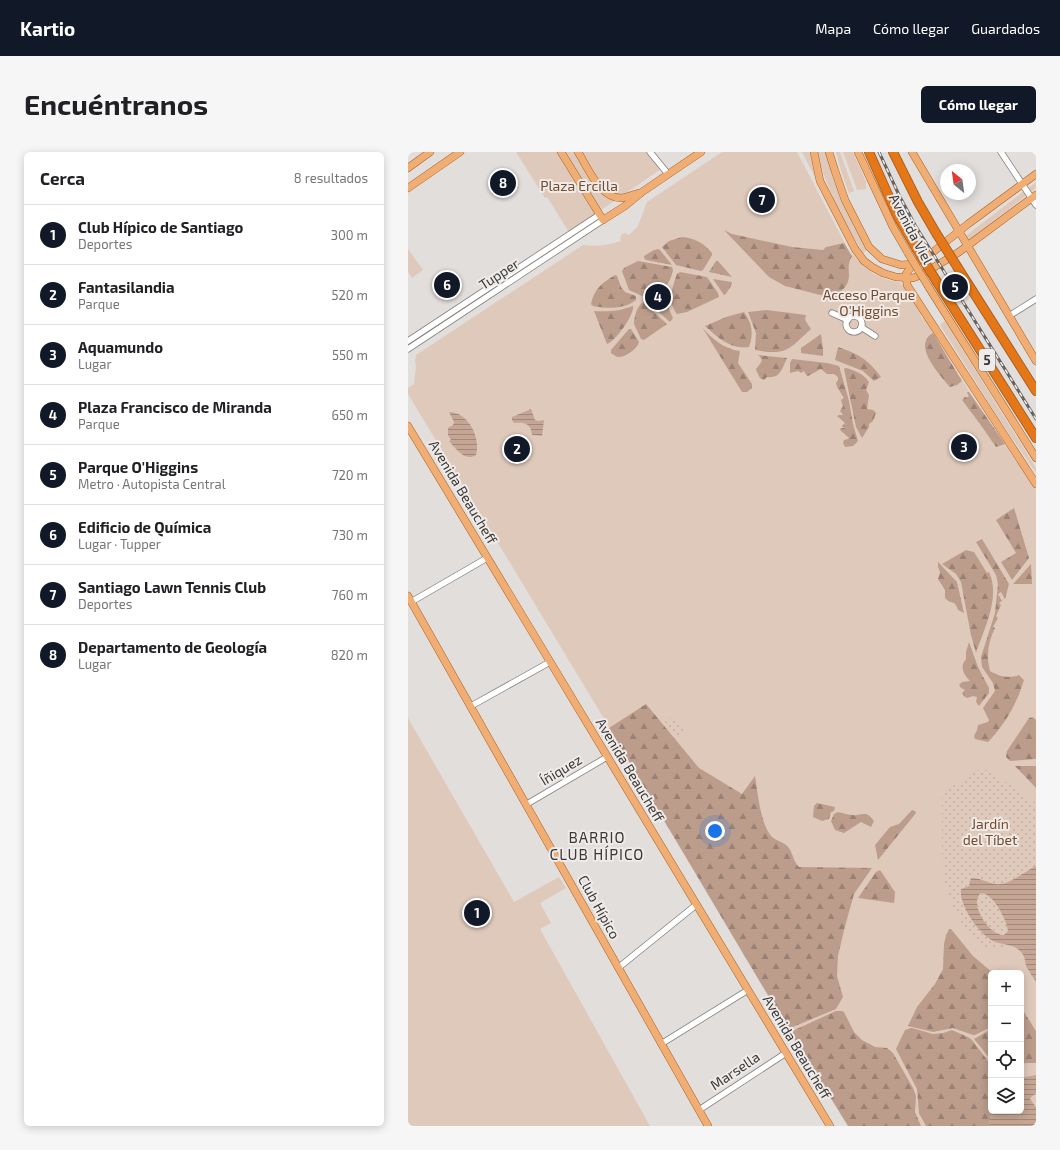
<!DOCTYPE html>
<html lang="es">
<head>
<meta charset="utf-8">
<style>
  :root { --surface:#fff; --page:#f6f6f6; --text:#202124; --muted:#757577; --line:#e0e0e0; --accent:#111827 }
  body { margin:0; font-family:"Exo 2",sans-serif; background:var(--page); color:var(--text) }
  .controls { position:absolute; right:12px; bottom:12px; display:grid; overflow:hidden; border-radius:6px; box-shadow:0 2px 10px #0003 }
  .controls button { width:36px; height:36px; display:grid; place-items:center; padding:0; border:0; border-bottom:1px solid var(--line); background:var(--surface); color:var(--text); font:20px sans-serif }
  .compass { position:absolute; left:532px; top:12px; width:36px; height:36px; border-radius:50%; background:var(--surface); box-shadow:0 2px 10px #0003; rotate:331deg }
  .you { position:absolute; left:307px; top:679px; width:14px; height:14px; margin:-10px; border:3px solid #fff; border-radius:50%; background:#1a73e8; box-shadow:0 0 0 6px #1a73e833 }
  .badge { display:grid; place-items:center; width:26px; height:26px; border-radius:50%; background:var(--accent); color:#fff; font-size:13px; font-weight:700 }
  .pin { position:absolute; translate:-50% -50%; border:2px solid #fff; box-shadow:0 1px 4px #0006 }
  .list { margin:0; padding:0; list-style:none }
  h2 { display:flex; justify-content:space-between; align-items:center; height:52px; margin:0; padding:0 16px; font-size:17px }
  h2 small { font-size:13px; font-weight:400; color:var(--muted) }
  .list li { display:grid; grid-template-columns:26px 1fr auto; gap:12px; align-items:center; box-sizing:border-box; height:60px; padding:0 16px; border-top:1px solid var(--line) }
  .list b { display:block; font-size:15px; white-space:nowrap }
  .list p { margin:0; font-size:13px; white-space:nowrap; color:var(--muted) }
  .list em { font-size:13px; font-style:normal; color:var(--muted) }
  .icon { flex:none; width:22px; height:22px; fill:none; stroke:currentColor; stroke-width:2; stroke-linecap:round; stroke-linejoin:round }
  .map { position:relative; flex:none; width:628px; height:974px; overflow:hidden; border-radius:6px }
  header { display:flex; align-items:center; gap:24px; box-sizing:border-box; height:56px; padding:0 20px; background:var(--accent); color:#fff }
  header strong { font-size:19px }
  nav { display:flex; gap:22px; margin-inline-start:auto; font-size:14px }
  .intro { display:flex; align-items:center; justify-content:space-between; box-sizing:border-box; height:96px; padding:0 24px }
  h1 { margin:0; font-size:28px }
  .button { padding:10px 18px; border-radius:6px; background:var(--accent); color:#fff; font-size:14px; font-weight:700 }
  main { display:flex; gap:24px; padding:0 24px }
  aside { flex:1; background:var(--surface); border-radius:6px; box-shadow:0 2px 10px #0003 }
  .map>svg:first-child { display:block }
</style>
</head>
<body>
<header>
<strong>Kartio</strong>
<nav><a>Mapa</a><a>Cómo llegar</a><a>Guardados</a></nav>
</header>
<div class="intro"><h1>Encuéntranos</h1><a class="button">Cómo llegar</a></div>
<main>
<aside>
<h2>Cerca<small>8 resultados</small></h2>
<ul class="list">
<li><span class="badge">1</span><div><b>Club Hípico de Santiago</b><p>Deportes</p></div><em>300 m</em></li>
<li><span class="badge">2</span><div><b>Fantasilandia</b><p>Parque</p></div><em>520 m</em></li>
<li><span class="badge">3</span><div><b>Aquamundo</b><p>Lugar</p></div><em>550 m</em></li>
<li><span class="badge">4</span><div><b>Plaza Francisco de Miranda</b><p>Parque</p></div><em>650 m</em></li>
<li><span class="badge">5</span><div><b>Parque O'Higgins</b><p>Metro · Autopista Central</p></div><em>720 m</em></li>
<li><span class="badge">6</span><div><b>Edificio de Química</b><p>Lugar · Tupper</p></div><em>730 m</em></li>
<li><span class="badge">7</span><div><b>Santiago Lawn Tennis Club</b><p>Deportes</p></div><em>760 m</em></li>
<li><span class="badge">8</span><div><b>Departamento de Geología</b><p>Lugar</p></div><em>820 m</em></li>
</ul>
</aside>
<div class="map">
<svg width="628" height="974" viewBox="0 0 628 974">
  <defs>
    <pattern id="forest-firs" width="22" height="20" patternUnits="userSpaceOnUse"><rect width="22" height="20" fill="#bc9d8b"/><path d="M5 1l3.5 6h-7zM16 11l3.5 6h-7z" fill="#9a8173"/></pattern>
    <pattern id="garden-dots" width="8" height="8" patternUnits="userSpaceOnUse"><rect width="8" height="8" fill="#dfc9bb"/><path d="M2 2h.1M6 6h.1" fill="none" stroke="#c0ada2" stroke-width="1.8" stroke-linecap="round"/></pattern>
    <pattern id="water-rules" width="6" height="5" patternUnits="userSpaceOnUse"><rect width="6" height="5" fill="#c5a694"/><path d="M0 2.5h6" fill="none" stroke="#a1887a"/></pattern>
  </defs>
  <rect width="100%" height="100%" fill="#e2dedc"/>
  <!-- green -->
  <g fill="#dfc9bb" fill-rule="evenodd">
    <path d="M108,0H240L253,17L161,80L139,45L137,46Z"/>
    <path d="M314,0H389L443,103H445L456,115L466,122L477,127L493,131L514,161L512,163L519,171L563,242L628,338V974H440L381,878L250,656L0,242V236L6,232L8,213L7,209L8,203L175,93C188,95 200,93 213,89L212,86L214,82L217,81L221,83L230,74L239,50ZM583,821H613V959H583Z"/>
    <path d="M394,0H402L411,33Z"/>
    <path d="M409,0H418L430,38L459,98L455,101C436,69 418,37 409,0Z"/>
    <path d="M428,0H432L446,39L441,41L434,22Z"/>
    <path d="M435,0H445L458,30V37L449,38Z"/>
    <path d="M628,30V36L559,90L556,85Z"/>
    <path d="M0,97L15,118L4,126L0,120Z"/>
    <path d="M537,169L628,316V321L591,267L532,173Z"/>
    <path d="M0,566L106,750L151,725L158,736L132,751L143,771L132,777L242,974H0Z"/>
  </g>
  <!-- forest -->
  <g fill="url(#forest-firs)">
    <path d="M316,78L324,82L384,95L415,98L418,95L436,91L444,104C437,115 444,122 439,132C436,138 430,140 428,147L377,134L361,125Z"/>
    <path d="M274,85C286,86 296,91 304,101V103L295,118L293,119L268,113L254,95L261,89Z"/>
    <path d="M250,97L252,98L264,113L238,108L236,106V104L246,98Z"/>
    <path d="M230,109L264,115L265,118C260,140 252,137 234,144L221,138L214,119L216,116Z"/>
    <path d="M308,109H310L324,125L301,120Z"/>
    <path d="M272,120L299,125L310,141L311,145L279,160L269,162C259,150 264,136 269,122Z"/>
    <path d="M207,123L209,124L213,135L217,140L228,144V148C218,157 198,157 185,154L183,152C186,137 195,130 207,123Z"/>
    <path d="M305,127L324,130L323,134L317,143H316Z"/>
    <path d="M254,141H258L260,144L261,157L265,166L262,170L237,148L248,142Z"/>
    <path d="M235,150L259,172L236,188L233,187L226,172C226,165 229,154 235,150Z"/>
    <path d="M225,154C227,162 207,190 199,192L186,159C200,160 211,159 225,154Z"/>
    <path d="M359,158L398,163L397,168L403,177C381,197 379,204 347,198L348,181L340,160Z"/>
    <path d="M336,160C344,171 346,182 341,195C323,198 309,185 297,174L318,165Z"/>
    <path d="M294,175C304,187 316,197 332,199L330,211L344,232V236L339,240H334Z"/>
    <path d="M221,177H223L231,190C229,197 217,206 209,205L203,201V198Z"/>
    <path d="M525,181L554,229L549,233L542,235C533,224 503,193 525,181Z"/>
    <path d="M413,182L415,197V204L393,201V196Z"/>
    <path d="M430,195C450,202 460,207 473,225L466,229L455,219L427,208Z"/>
    <path d="M350,203L379,206C374,217 372,227 359,225L356,228L352,226L348,218C350,212 358,210 350,203Z"/>
    <path d="M384,207L419,211L431,214L441,249L445,272L450,289L445,294L437,295L435,291L436,288L440,287L441,286L432,278L433,276H437L434,274L437,271L429,264L431,263H435L432,259L435,254L433,248L436,246L429,235L428,231L430,228V225L426,222H419L413,217L400,224H399L396,219L393,221L390,219L382,221V211Z"/>
    <path d="M438,216C446,218 456,222 461,230L458,238L461,243L459,257L465,258L468,261L465,269L461,272V275L454,286L448,275L436,217Z"/>
    <path d="M559,240H561L597,292L588,295L572,272L554,248L557,245H561Z"/>
    <path d="M606,356L621,406L604,428L593,410L608,401L588,368Z"/>
    <path d="M574,387L601,432L597,447L593,440L590,442L594,449L591,451L593,453L588,464L590,466L585,475L587,476C580,490 578,504 582,519C590,524 601,527 611,523L616,528C609,551 597,573 580,590L567,587L566,584L569,578L570,573L580,570L581,568L575,556L587,539L585,531L574,515L573,505L587,461L590,432L588,423L568,390Z"/>
    <path d="M558,398L566,400L579,421L581,420C593,445 576,477 568,501L563,483L553,430L548,422L534,412Z"/>
    <path d="M530,410L549,430L556,461L550,458C546,446 544,454 537,446V438L530,427L532,420L530,415Z"/>
    <path d="M623,412L624,432H605Z"/>
    <path d="M561,490L570,515L581,536V541L571,554L568,550L569,545L565,544L559,546L556,544L554,541L557,538L553,536L551,533L554,530L562,529C556,523 551,515 558,507V500Z"/>
    <path d="M238,552L291,616L334,642L347,624C350,641 352,670 363,684C368,689 377,690 381,696C385,702 385,709 391,715L464,716L446,742L436,778L430,804L429,824L435,845L428,857L380,877L201,576Z"/>
    <path d="M625,565L628,568V607L602,609L598,605L599,599L621,566Z"/>
    <path d="M607,614H628V636Z"/>
    <path d="M409,651L427,655L426,659L423,660L421,667L414,669L405,665L406,654Z"/>
    <path d="M504,658L507,659L508,661L470,708L467,693L482,675L491,672Z"/>
    <path d="M430,660C435,661 444,664 449,663C458,662 459,660 466,669L463,675L453,670L436,681L427,678L423,669L426,662Z"/>
    <path d="M472,718L487,740L486,751L450,746L468,720Z"/>
    <path d="M541,777H543L565,804L585,821H583V875L567,883H565L545,876L525,880L500,874L509,855L527,832L535,817L536,792L538,783Z"/>
    <path d="M428,859H434L436,860L446,880L454,888L467,895L479,896L485,901L505,936L508,944L507,960L513,974H440L382,880Z"/>
    <path d="M616,860L628,879V911H618L613,912V862Z"/>
    <path d="M504,876L525,882L535,881L544,878L560,885L564,888L583,913V959H584L580,974H518L511,961L509,937L488,897L497,878Z"/>
    <path d="M583,877V908L566,887Z"/>
  </g>
  <!-- garden -->
  <g fill="url(#garden-dots)">
    <path d="M267,563L279,578L269,586L256,571Z"/>
    <path d="M572,617L578,618L585,621L628,651V714L617,719L599,731L592,732L582,731L565,725L561,734L555,735L552,741L560,762L588,790L601,793L595,797L589,796L577,797C568,787 558,778 551,766C529,731 535,688 534,649L535,643L539,638Z"/>
    <path d="M574,741C585,741 599,768 600,779L596,783C582,785 560,751 574,741Z"/>
  </g>
  <!-- water -->
  <g fill="url(#water-rules)" fill-rule="evenodd">
    <path d="M123,257L127,268L131,269L136,268L134,284L124,283C123,271 116,270 106,271L104,268V265Z"/>
    <path d="M41,260C61,260 73,287 68,303C57,310 48,297 41,289L43,288L40,283V276L45,273L46,270Z"/>
    <path d="M628,714V830C625,825 621,820 618,814C617,809 617,804 613,800C606,792 596,793 587,790C572,784 551,754 553,737L561,734L563,726C571,725 579,731 588,732C601,734 615,720 628,714ZM573,741C585,741 599,768 600,779L596,783C582,785 560,751 573,741Z"/>
    <path d="M628,923V942L624,944L622,947L628,955V974H580L584,959H613V926Z"/>
  </g>
  <g fill="none" stroke-linecap="round" stroke-linejoin="round">
    <!-- minor casing -->
    <g stroke="#83807e" stroke-width="7">
      <g id="minor">
        <path d="M242,0L260,22"/>
        <path d="M593,0L628,53"/>
        <path d="M424,161L440,168"/>
        <path d="M601,164L628,147"/>
        <circle cx="446" cy="172" r="8"/>
        <path d="M453,175L467,184"/>
        <path d="M0,189L191,63"/>
        <path d="M0,197L195,68"/>
        <path d="M3,450L79,406"/>
        <path d="M63,554L142,510"/>
        <path d="M119,652L199,605"/>
        <path d="M210,816L288,753"/>
        <path d="M253,892L340,838"/>
        <path d="M291,958L378,901"/>
      </g>
    </g>
    <!-- major casing -->
    <g stroke="#aa6224" stroke-width="8">
      <g id="major">
        <path d="M153,0L195,68L217,54L234,40L293,0"/>
        <path d="M170,0C180,16 192,47 214,46C220,45 226,42 232,41"/>
        <path d="M406,0L412,29L447,97L456,109L464,115L475,121L488,125L505,126L515,122L551,100L628,43"/>
        <path d="M421,0L427,19L437,48L461,95L474,107L493,113L505,112L520,104L560,72L628,22"/>
        <path d="M450,0L485,75L500,101"/>
        <path d="M504,0L628,209"/>
        <path d="M0,16L22,0"/>
        <path d="M0,36L52,0"/>
        <path d="M505,112L498,122L499,133L628,332"/>
        <path d="M520,134L628,306"/>
        <path d="M0,274L422,974"/>
        <path d="M0,444L300,974"/>
      </g>
    </g>
    <!-- highway casing -->
    <g stroke="#aa6224" stroke-width="10">
      <g id="highway">
        <path d="M461,0L490,65L508,96"/>
        <path d="M485,0L510,50L528,81"/>
        <path d="M550,116L628,239"/>
        <path d="M529,130L628,286"/>
      </g>
    </g>
    <!-- minor -->
    <use href="#minor" stroke="#fff" stroke-width="5.5"/>
    <!-- major -->
    <use href="#major" stroke="#f0ad74" stroke-width="7"/>
    <!-- highway -->
    <use href="#highway" stroke="#e67718" stroke-width="8"/>
    <!-- rail casing -->
    <g stroke="#656261" stroke-width="3">
      <path id="rail" d="M471,0L491,43L507,73L628,267"/>
    </g>
    <!-- rail -->
    <use href="#rail" stroke="#efebe9" stroke-width="1.5" stroke-dasharray="4.5" stroke-linecap="butt"/>
    <!-- major-bridge casing -->
    <g stroke="#aa6224" stroke-width="8" stroke-linecap="butt">
      <path id="major-bridge" d="M500,101L520,134"/>
    </g>
    <!-- highway-bridge casing -->
    <g stroke="#aa6224" stroke-width="10" stroke-linecap="butt">
      <g id="highway-bridge">
        <path d="M528,81L550,116"/>
        <path d="M508,96L529,130"/>
      </g>
    </g>
    <!-- major-bridge -->
    <use href="#major-bridge" stroke="#f0ad74" stroke-width="7"/>
    <!-- highway-bridge -->
    <use href="#highway-bridge" stroke="#e67718" stroke-width="8"/>
  </g>
  <g text-anchor="middle" stroke-width="4" stroke-linejoin="round" paint-order="stroke">
    <!-- shield labels -->
    <rect fill="#efebe9" stroke="#726f6e" stroke-width="1" x="571" y="197" width="16" height="22" rx="3"/>
    <g font-size="13" font-weight="bold" fill="#3c3a39">
      <text x="579" y="213">5</text>
    </g>
    <!-- park labels -->
    <g font-size="14" fill="#774a2d" stroke="#efebe9">
      <text x="171" y="39">Plaza Ercilla</text>
      <text x="461" y="148">Acceso Parque<tspan x="461" dy="16">O'Higgins</tspan></text>
      <text x="582" y="677">Jardín<tspan x="582" dy="16">del Tíbet</tspan></text>
    </g>
    <!-- street labels -->
    <g font-size="14" fill="#3c3a39" stroke="#efebe9">
      <text transform="translate(503 77) rotate(62)" y="5">Avenida Viel</text>
      <text transform="translate(91 122) rotate(-33)" y="5">Tupper</text>
      <text transform="translate(55 340) rotate(59)" y="5">Avenida Beaucheff</text>
      <text transform="translate(153 618) rotate(-31)" y="5">Íñiquez</text>
      <text transform="translate(222 618) rotate(59)" y="5">Avenida Beaucheff</text>
      <text transform="translate(191 755) rotate(61)" y="5">Club Hípico</text>
      <text transform="translate(389 895) rotate(59)" y="5">Avenida Beaucheff</text>
      <text transform="translate(327 919) rotate(-34)" y="5">Marsella</text>
    </g>
    <!-- neighbourhood labels -->
    <g font-size="15" letter-spacing="1" fill="#3c3a39" stroke="#efebe9">
      <text x="189" y="691">BARRIO<tspan x="189" dy="17">CLUB HÍPICO</tspan></text>
    </g>
  </g>
</svg>
<div class="controls">
<button>+</button>
<button>−</button>
<button><svg class="icon" aria-label="locate" viewBox="0 0 24 24"><circle cx="12" cy="12" r="6"/><path d="M12 2v4M12 18v4M2 12h4M18 12h4"/></svg></button>
<button><svg class="icon" aria-label="layers" viewBox="0 0 24 24"><path d="M12 4l9 5-9 5-9-5zM3 14l9 5 9-5"/></svg></button>
</div>
<svg class="compass" viewBox="-18 -18 36 36"><path d="M0-13l5 13h-10z" fill="#e53935"/><path d="M0 13l5-13h-10z" fill="#757577"/></svg>
<div class="you"></div>
<div class="pin badge" style="left:69px;top:761px">1</div>
<div class="pin badge" style="left:109px;top:297px">2</div>
<div class="pin badge" style="left:556px;top:295px">3</div>
<div class="pin badge" style="left:250px;top:145px">4</div>
<div class="pin badge" style="left:547px;top:135px">5</div>
<div class="pin badge" style="left:39px;top:133px">6</div>
<div class="pin badge" style="left:354px;top:48px">7</div>
<div class="pin badge" style="left:95px;top:31px">8</div>
</div>
</main>
</body>
</html>
